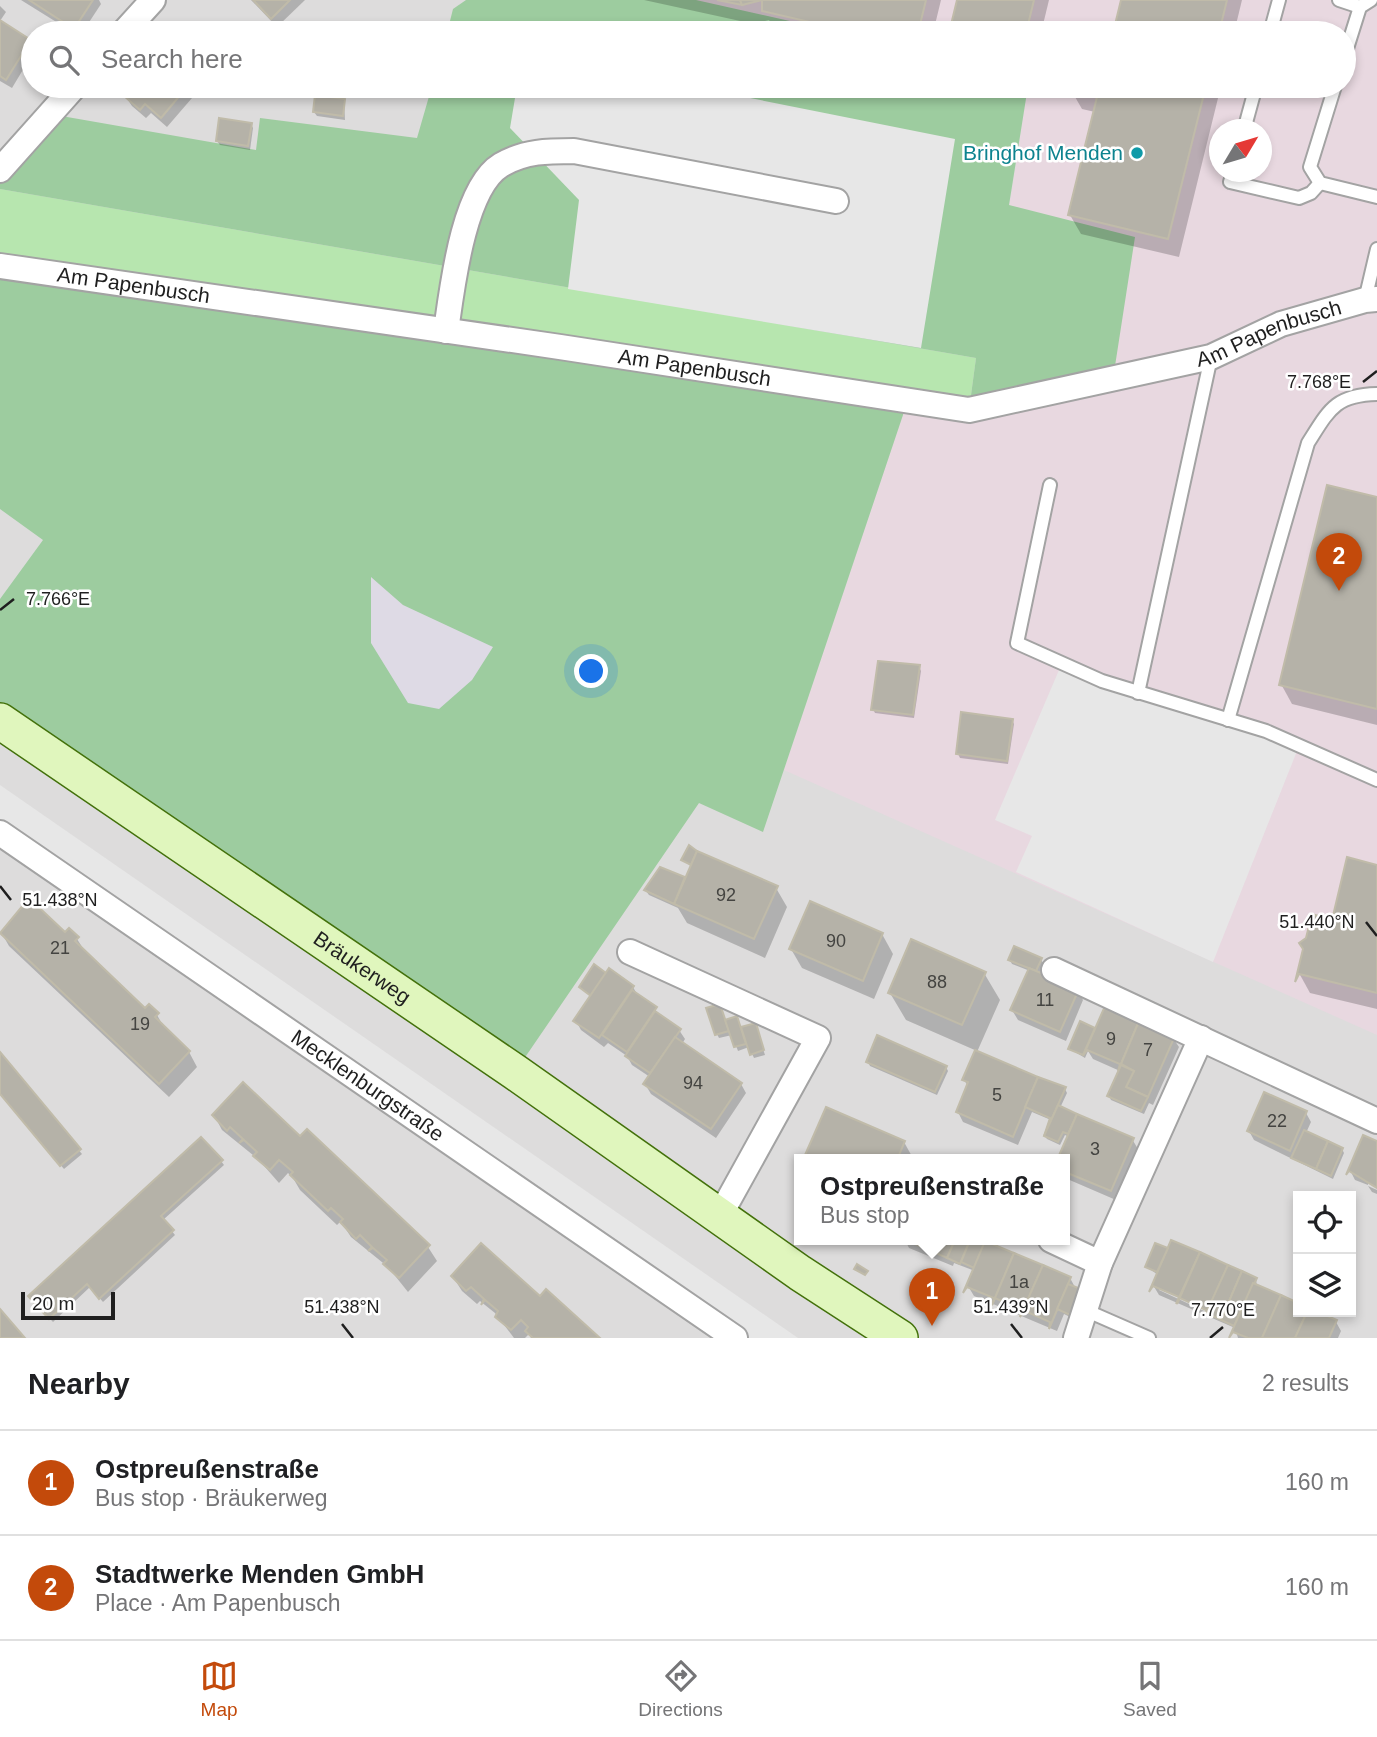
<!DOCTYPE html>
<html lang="en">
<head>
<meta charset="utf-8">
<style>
  :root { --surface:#fff; --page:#f2f2f2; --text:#202124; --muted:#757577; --line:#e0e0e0; --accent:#c34a0b }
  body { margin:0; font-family:Arial,sans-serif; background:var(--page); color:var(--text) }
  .controls { position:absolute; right:21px; bottom:21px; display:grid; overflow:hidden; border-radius:0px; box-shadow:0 4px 10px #0003 }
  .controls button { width:63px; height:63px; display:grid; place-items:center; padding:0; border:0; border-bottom:2px solid var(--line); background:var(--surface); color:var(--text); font:35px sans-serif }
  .compass { position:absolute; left:1209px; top:119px; width:63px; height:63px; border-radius:50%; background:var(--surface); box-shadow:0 4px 10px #0003; rotate:52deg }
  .scale { position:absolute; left:21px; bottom:18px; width:94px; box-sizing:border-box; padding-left:7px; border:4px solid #1f1f1f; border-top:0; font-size:19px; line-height:24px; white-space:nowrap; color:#1f1f1f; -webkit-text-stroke:5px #fff; paint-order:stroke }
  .you { position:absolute; left:592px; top:672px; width:24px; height:24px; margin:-18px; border:5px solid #fff; border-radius:50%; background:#1a73e8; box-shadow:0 0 0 10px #1a73e833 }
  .badge { display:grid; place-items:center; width:46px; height:46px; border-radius:50%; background:var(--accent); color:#fff; font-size:23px; font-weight:700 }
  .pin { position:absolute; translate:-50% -58px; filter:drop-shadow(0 2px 4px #0008) }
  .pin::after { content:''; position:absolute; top:37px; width:24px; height:21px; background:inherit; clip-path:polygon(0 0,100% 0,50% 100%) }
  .popup { position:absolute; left:794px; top:1154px; width:276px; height:91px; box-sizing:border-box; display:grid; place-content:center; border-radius:0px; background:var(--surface); filter:drop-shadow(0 2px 5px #0005); font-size:23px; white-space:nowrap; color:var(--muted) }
  .popup b { font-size:26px; color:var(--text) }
  .popup::after { content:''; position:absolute; left:50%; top:100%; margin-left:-14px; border:14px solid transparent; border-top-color:var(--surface) }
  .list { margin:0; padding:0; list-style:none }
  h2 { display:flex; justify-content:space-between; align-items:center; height:91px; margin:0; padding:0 28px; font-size:30px }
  h2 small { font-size:23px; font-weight:400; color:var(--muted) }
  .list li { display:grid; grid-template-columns:46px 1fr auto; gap:21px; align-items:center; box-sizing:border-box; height:105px; padding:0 28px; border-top:2px solid var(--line) }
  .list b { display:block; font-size:26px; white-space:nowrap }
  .list p { margin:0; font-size:23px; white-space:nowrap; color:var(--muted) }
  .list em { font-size:23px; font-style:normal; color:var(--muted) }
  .icon { flex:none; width:38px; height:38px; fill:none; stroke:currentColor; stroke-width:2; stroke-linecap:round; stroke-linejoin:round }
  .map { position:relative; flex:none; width:1377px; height:1338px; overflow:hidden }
  .search { position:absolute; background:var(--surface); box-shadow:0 4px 10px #0003; left:21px; right:21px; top:21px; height:77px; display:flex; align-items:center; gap:18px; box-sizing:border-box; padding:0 24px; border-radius:38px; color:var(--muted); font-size:26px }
  .sheet { height:301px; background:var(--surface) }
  nav { display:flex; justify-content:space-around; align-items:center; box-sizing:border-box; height:98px; border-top:2px solid var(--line); background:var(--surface); font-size:19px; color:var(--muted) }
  nav a { display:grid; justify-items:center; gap:4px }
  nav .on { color:var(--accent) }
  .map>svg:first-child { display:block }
</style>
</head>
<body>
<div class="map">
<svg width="1377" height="1338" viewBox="0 0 1377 1338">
  <rect width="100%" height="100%" fill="#efefe6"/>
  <!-- residential -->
  <path fill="#dddcdc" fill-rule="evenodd" d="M0,0H1377V1338H0ZM33,33H1344V86H33ZM1220,130H1262V172H1220ZM799,1160H1065V1240H799ZM1298,1196H1351V1312H1298Z"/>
  <!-- industrial -->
  <path fill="#e8d8e0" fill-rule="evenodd" d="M692,0H1377V1035L784,770L908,400L978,408L1028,86H1344V33H839ZM1220,130H1262V172H1220Z"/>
  <!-- grass -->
  <path fill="#b7e6af" d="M0,189L976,358L969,410L0,266Z"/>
  <!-- forest -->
  <g fill="#9dcc9f">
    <path d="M466,0H696L843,33H447L453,9Z"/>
    <path d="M432,86H1028L1009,205L1135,237L1113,379L969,410L976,358L0,189V170L50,114L256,150L260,118L417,138Z"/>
    <path d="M0,266L908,400L763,832L699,803L515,1072L0,721V599L43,540L0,509Z"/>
  </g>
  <!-- parking -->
  <g fill="#e7e7e7">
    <path d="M517,86H690L955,139L921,348L568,289L579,200L510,128Z"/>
    <path d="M1062,663L1299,746L1213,962L1016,872L1032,836L995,820Z"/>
    <path d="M0,785L798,1338H735L0,833Z"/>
  </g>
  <!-- plaza -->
  <path fill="#dedae5" d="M371,577L403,605L493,647L472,680L439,709L408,703L371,643Z"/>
  <!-- shadow -->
  <g fill="#0003" fill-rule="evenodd">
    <path d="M21,0H99L101,4L82,33H74Z"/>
    <path d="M251,0H305L277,27Z"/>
    <path d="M644,0H941L933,33H788L775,30L769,20L754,24Z"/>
    <path d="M959,0H1049L1041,33H951Z"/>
    <path d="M1123,0H1242L1234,33H1115Z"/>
    <path d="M0,6L6,12L0,21Z"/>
    <path d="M0,22L29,41L33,48V53L12,88L0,81Z"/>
    <path d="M135,86H183L192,98L167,127L151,113L146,118L132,106L126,97Z"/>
    <path d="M223,86H246L236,98Z"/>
    <path d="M1072,86H1221L1179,257L1081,234L1070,215L1095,112L1082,109L1071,90Z"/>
    <path d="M344,101L345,120L317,116L314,112Z"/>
    <path d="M251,124L253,128L250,150L220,145L217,141Z"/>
    <path d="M1377,499V725L1292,704L1281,684Z"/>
    <path d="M919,667L921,671L914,718L875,713L873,709Z"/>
    <path d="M1012,720L1014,724L1008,764L960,758L958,754Z"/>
    <path d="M683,860L776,888L787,907L765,958L687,923L678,908L649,895L646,891L661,869L685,879L692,867Z"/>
    <path d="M1377,866V1009L1310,993L1299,973L1334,922Z"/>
    <path d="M29,901L65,934L69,931L77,939L86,953L145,1010L157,1015L165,1029L189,1052L197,1067L169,1097L9,946L1,932Z"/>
    <path d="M882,934L893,954L874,999L802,968L791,949Z"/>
    <path d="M1041,959L1043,964L1039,974L1078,991L1083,1000L1066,1041L1018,1020L1012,1010L1030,971L1012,964L1010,960Z"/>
    <path d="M984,973L1000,1000L977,1052L1065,1089L1067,1093L1060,1108L1132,1139L1138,1149L1116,1200L1065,1178L1069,1137L1065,1135L1060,1145L1047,1139L1044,1135L1051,1120L1032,1112L1018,1145L963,1122L958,1112L968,1086L964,1080L977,1051L906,1020L890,993Z"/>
    <path d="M606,975L633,987L638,996L679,1030L685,1039L682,1044L741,1084L746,1093L716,1138L651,1094L645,1084L650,1077L632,1065L627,1056L608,1043L604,1047L581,1030L576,1021L591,997L581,987Z"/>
    <path d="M1106,1008L1173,1038L1179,1047L1153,1105L1149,1103L1144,1114L1111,1100L1109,1096L1120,1071L1093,1059L1088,1051L1085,1058L1070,1049L1094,1029L1095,1031Z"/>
    <path d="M725,1022L741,1029L755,1025L765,1055L754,1058L749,1047L738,1051L732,1035L719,1038L717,1034Z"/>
    <path d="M0,1055L82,1154L64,1169L0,1092Z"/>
    <path d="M868,1062L946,1067L948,1071L937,1095L870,1066Z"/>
    <path d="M1306,1113L1311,1122L1306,1133L1342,1149L1344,1153L1333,1179L1254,1140L1249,1131Z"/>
    <path d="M214,1115L300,1138L428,1247L437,1261L408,1292L388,1267L351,1237L343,1225L340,1222L337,1225L300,1190L293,1178L288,1173L279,1183L258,1159L222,1130Z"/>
    <path d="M904,1142L914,1160H810L807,1154Z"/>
    <path d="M1377,1143V1186L1368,1182V1185L1355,1180L1350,1170Z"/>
    <path d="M221,1161L224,1165L163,1220L175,1235L103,1302L90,1287L53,1322L32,1300Z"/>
    <path d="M1368,1186L1377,1190V1194L1372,1192Z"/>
    <path d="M905,1240H976L1070,1278L1076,1289L1072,1318L1064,1314L1057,1331L974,1296L968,1286L975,1271L954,1263L953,1266L909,1248Z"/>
    <path d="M1172,1242L1256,1279L1257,1287L1298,1305V1312H1313L1336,1322L1341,1331L1338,1338H1238L1235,1328L1159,1295L1153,1285L1158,1275L1147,1267L1168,1251ZM1159,1287L1216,1312L1215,1316L1159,1290Z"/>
    <path d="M453,1277L540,1298L598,1338H531L529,1334L525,1338H514L495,1313L480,1301L477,1304L462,1291Z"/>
  </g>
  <!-- building -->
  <g fill="#b5b2a8" stroke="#c0bba9" stroke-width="2">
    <path d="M29,0H93L74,29Z"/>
    <path d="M253,0H290L271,19Z"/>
    <path d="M717,0H740L742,5Z"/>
    <path d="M740,0H762L742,5Z"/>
    <path d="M762,0H926L918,33H857L762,11Z"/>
    <path d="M957,0H1034L1026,33H949Z"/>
    <path d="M1121,0H1227L1219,33H1082L1084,26L1113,33Z"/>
    <path d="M0,20L31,40L6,80L0,76Z"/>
    <path d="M132,86H186L187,87L161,118L145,104L140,110L124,96Z"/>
    <path d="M1070,86H1206L1168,239L1068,215L1097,97L1069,90Z"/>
    <path d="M315,95L345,99L343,116L313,112Z"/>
    <path d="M219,118L252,123L248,146L216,141Z"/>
    <path d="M1327,485L1377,497V709L1279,685Z"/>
    <path d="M878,661L920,665L913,715L871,710Z"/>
    <path d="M961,712L1013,719L1007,761L956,754Z"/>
    <path d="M689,845L697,851L691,865L681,860Z"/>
    <path d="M697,851L778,886L754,939L674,904Z"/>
    <path d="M1347,857L1377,865V993L1299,974L1295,982L1303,949L1299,943L1306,938L1312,914L1332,920Z"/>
    <path d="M660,867L685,877L674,904L644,890Z"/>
    <path d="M29,898L65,932L69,928L79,937L75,941L145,1008L149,1004L159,1013L155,1017L190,1051L159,1084L0,933Z"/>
    <path d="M810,901L883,933L863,981L789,949Z"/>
    <path d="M911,939L986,972L962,1025L888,993Z"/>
    <path d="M1014,946L1042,958L1036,971L1008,960Z"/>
    <path d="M594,964L606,973L591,996L579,987Z"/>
    <path d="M609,968L634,986L599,1038L573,1021Z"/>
    <path d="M1029,968L1079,989L1060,1032L1010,1010Z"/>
    <path d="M632,990L657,1007L627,1052L602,1035Z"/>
    <path d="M720,1004L729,1031L715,1035L706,1008Z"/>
    <path d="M1105,1006L1139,1021L1118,1071L1120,1064L1087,1050L1083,1056Z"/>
    <path d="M655,1011L681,1029L650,1073L625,1056Z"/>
    <path d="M737,1016L746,1044L734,1047L725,1020Z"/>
    <path d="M1080,1021L1095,1028L1083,1055L1068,1049Z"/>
    <path d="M1139,1021L1175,1036L1148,1097L1126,1087L1134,1071L1121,1064Z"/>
    <path d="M756,1023L764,1050L750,1055L741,1027Z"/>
    <path d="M877,1035L947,1066L935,1092L866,1062Z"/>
    <path d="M675,1037L742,1083L711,1129L643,1084Z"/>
    <path d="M975,1050L1038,1077L1013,1137L956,1112L968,1082L962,1080Z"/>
    <path d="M0,1052L81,1149L60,1166L0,1094Z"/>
    <path d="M1121,1065L1134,1071L1126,1087L1148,1097L1141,1111L1107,1096Z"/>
    <path d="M1038,1077L1066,1087L1044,1136L1050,1118L1025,1107Z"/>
    <path d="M243,1082L300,1136L307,1129L430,1245L399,1278L383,1264L387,1260L373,1248L368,1251L372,1247L360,1235L356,1239L340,1222L343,1219L331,1208L328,1211L290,1175L293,1172L279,1160L270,1170L253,1156L257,1152L244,1140L239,1143L243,1139L230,1127L227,1131L212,1115Z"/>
    <path d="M1264,1092L1307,1111L1290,1151L1247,1131Z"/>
    <path d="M1058,1105L1077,1114L1068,1134L1063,1132L1058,1142L1044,1136Z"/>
    <path d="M826,1107L905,1141L897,1160H817L805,1155Z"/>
    <path d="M1077,1114L1134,1138L1111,1191L1065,1172V1160H1057Z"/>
    <path d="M1304,1130L1328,1141L1316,1169L1291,1158Z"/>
    <path d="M1363,1135L1377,1141V1188L1349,1171L1346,1175Z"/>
    <path d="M201,1137L223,1160L161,1216L174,1230L99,1299L87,1284L49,1319L28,1296Z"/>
    <path d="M1328,1141L1343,1148L1331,1176L1316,1169Z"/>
    <path d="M906,1240H955L947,1258Z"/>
    <path d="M955,1240H970L960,1264L947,1258Z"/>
    <path d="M970,1240L985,1242L974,1268L961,1262Z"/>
    <path d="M1171,1240L1200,1252L1176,1304L1179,1297L1153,1286L1149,1292Z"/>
    <path d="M985,1241L1014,1253L992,1305L994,1298L967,1287L963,1293Z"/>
    <path d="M481,1243L540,1296L546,1289L600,1338H533L525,1331L528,1327L521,1320L511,1330L495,1317L498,1311L485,1300L481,1305L484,1299L471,1287L466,1291L451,1276Z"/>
    <path d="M1155,1243L1168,1248L1157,1272L1145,1267Z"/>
    <path d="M1200,1252L1228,1265L1205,1317L1206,1310L1180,1298L1177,1304Z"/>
    <path d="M1014,1253L1043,1265L1020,1317L1022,1310L995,1298L992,1305Z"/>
    <path d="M857,1264L868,1271L865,1275L854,1269Z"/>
    <path d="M1043,1265L1071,1277L1049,1329L1050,1322L1023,1310L1020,1317Z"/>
    <path d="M1228,1265L1242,1271L1221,1320L1206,1313Z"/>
    <path d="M1242,1271L1257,1278L1234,1326L1221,1320Z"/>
    <path d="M1253,1283L1281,1295L1262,1338H1248L1233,1332L1229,1338Z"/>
    <path d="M1068,1284L1081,1289L1070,1315L1057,1309Z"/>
    <path d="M1281,1295L1298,1303V1312H1307L1295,1338H1262Z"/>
    <path d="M0,1309L25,1338H0Z"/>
    <path d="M1307,1312H1318L1337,1320L1329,1338H1295Z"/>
  </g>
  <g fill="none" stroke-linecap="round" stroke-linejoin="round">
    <!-- lane casing -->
    <g stroke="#a3a3a3" stroke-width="16">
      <g id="lane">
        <path d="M1339,0L1360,7"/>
        <path d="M1270,33L1279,0"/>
        <path d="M1344,58L1360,7L1371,0"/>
        <path d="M1335,86L1310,167L1320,183L1377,197"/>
        <path d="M1244,130L1256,86"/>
        <path d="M1233,172L1230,182L1299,198L1311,193L1320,183"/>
        <path d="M1365,300L1377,249"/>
        <path d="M1050,485L1017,643L1102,681L1266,731L1377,780"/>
        <path d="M1138,693L1211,357"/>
        <path d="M1228,720L1308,443C1329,410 1335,395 1377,394"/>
        <path d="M1085,1310L1149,1338"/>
      </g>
    </g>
    <!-- street casing -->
    <g stroke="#a3a3a3" stroke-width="28">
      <g id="street">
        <path d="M123,33L153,0"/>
        <path d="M0,170L75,86"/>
        <path id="s1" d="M0,266L560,347L969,410L1211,357L1281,324L1365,300L1377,299"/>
        <path d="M446,331C452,289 463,188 501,165C525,151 548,151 574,151L836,201"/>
        <path id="s2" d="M0,833L735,1338"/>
        <path d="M630,952L818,1038L719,1217"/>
        <path d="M1054,970L1377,1121"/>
        <path d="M1051,1240L1100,1263"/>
        <path d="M1076,1338L1100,1263L1201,1038"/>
      </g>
    </g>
    <!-- secondary casing -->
    <g stroke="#43710b" stroke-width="38">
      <g id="secondary">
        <path id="s3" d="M0,721L515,1072L800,1273L900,1338"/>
      </g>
    </g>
    <!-- lane -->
    <use href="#lane" stroke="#fff" stroke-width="12"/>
    <!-- street -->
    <use href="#street" stroke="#fff" stroke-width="24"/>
    <!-- secondary -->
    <use href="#secondary" stroke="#e0f6bd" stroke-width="35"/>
  </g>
  <!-- ticks -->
  <path fill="none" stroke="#1f1f1f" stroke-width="2.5" d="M1363,382L1377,371M0,610L14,599M0,886L11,900M1366,922L1377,936M342,1324L353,1338M1011,1324L1022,1338M1210,1338L1223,1327"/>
  <!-- markers -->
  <circle fill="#0f9aa8" stroke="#fff" stroke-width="2.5" cx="1137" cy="153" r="7"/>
  <g text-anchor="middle" stroke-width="5" stroke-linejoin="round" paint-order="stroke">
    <!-- number labels -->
    <g font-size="18" fill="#444441">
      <text x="726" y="901">92</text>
      <text x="836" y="947">90</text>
      <text x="60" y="954">21</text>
      <text x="937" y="988">88</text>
      <text x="1045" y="1006">11</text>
      <text x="140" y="1030">19</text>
      <text x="1111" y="1045">9</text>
      <text x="1148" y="1056">7</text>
      <text x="693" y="1089">94</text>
      <text x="997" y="1101">5</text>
      <text x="1277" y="1127">22</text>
      <text x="1095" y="1155">3</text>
      <text x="1019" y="1288">1a</text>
    </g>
    <!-- culture labels -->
    <g font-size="21" fill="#0d838f" stroke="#fff" text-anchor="end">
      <text x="1123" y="160">Bringhof Menden</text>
    </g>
    <!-- street labels -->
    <g font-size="21" fill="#1f1f1f" stroke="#fff">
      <text dy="7" stroke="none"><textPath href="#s1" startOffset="135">Am Papenbusch</textPath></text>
      <text dy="7" stroke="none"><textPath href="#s1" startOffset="1290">Am Papenbusch</textPath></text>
      <text dy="7" stroke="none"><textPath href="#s1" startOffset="702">Am Papenbusch</textPath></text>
      <text dy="7" stroke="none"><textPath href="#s3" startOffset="438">Bräukerweg</textPath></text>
      <text dy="7" stroke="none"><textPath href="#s2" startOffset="446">Mecklenburgstraße</textPath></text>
    </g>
  </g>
  <g font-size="18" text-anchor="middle" fill="#1f1f1f" stroke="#fff" stroke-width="5" stroke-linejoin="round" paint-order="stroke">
    <text x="1319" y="388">7.768°E</text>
    <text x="58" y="605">7.766°E</text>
    <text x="60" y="906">51.438°N</text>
    <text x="1317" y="928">51.440°N</text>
    <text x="342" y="1313">51.438°N</text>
    <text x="1011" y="1313">51.439°N</text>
    <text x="1223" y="1316">7.770°E</text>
  </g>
</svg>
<div class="controls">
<button><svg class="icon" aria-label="locate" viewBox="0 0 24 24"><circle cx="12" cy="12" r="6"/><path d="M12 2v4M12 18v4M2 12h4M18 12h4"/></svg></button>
<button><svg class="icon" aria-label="layers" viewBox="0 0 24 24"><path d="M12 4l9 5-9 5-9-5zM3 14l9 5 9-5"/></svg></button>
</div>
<svg class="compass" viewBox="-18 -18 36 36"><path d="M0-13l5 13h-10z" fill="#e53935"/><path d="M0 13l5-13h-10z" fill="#757577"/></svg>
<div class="scale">20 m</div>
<div class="you"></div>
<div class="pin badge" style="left:932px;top:1326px">1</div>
<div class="popup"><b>Ostpreußenstraße</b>Bus stop</div>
<div class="pin badge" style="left:1339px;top:591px">2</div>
<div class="search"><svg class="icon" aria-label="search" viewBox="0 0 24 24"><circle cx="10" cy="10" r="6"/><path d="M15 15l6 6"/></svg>Search here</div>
</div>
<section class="sheet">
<h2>Nearby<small>2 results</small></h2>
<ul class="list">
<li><span class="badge">1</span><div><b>Ostpreußenstraße</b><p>Bus stop · Bräukerweg</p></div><em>160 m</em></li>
<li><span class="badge">2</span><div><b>Stadtwerke Menden GmbH</b><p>Place · Am Papenbusch</p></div><em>160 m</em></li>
</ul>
</section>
<nav>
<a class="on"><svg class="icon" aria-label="map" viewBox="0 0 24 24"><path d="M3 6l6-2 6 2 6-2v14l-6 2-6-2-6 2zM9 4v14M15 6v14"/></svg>Map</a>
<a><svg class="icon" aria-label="directions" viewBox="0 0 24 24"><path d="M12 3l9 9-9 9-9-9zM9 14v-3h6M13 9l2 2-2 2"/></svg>Directions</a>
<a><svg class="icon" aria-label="saved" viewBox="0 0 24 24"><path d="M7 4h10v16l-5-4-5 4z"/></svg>Saved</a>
</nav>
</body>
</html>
